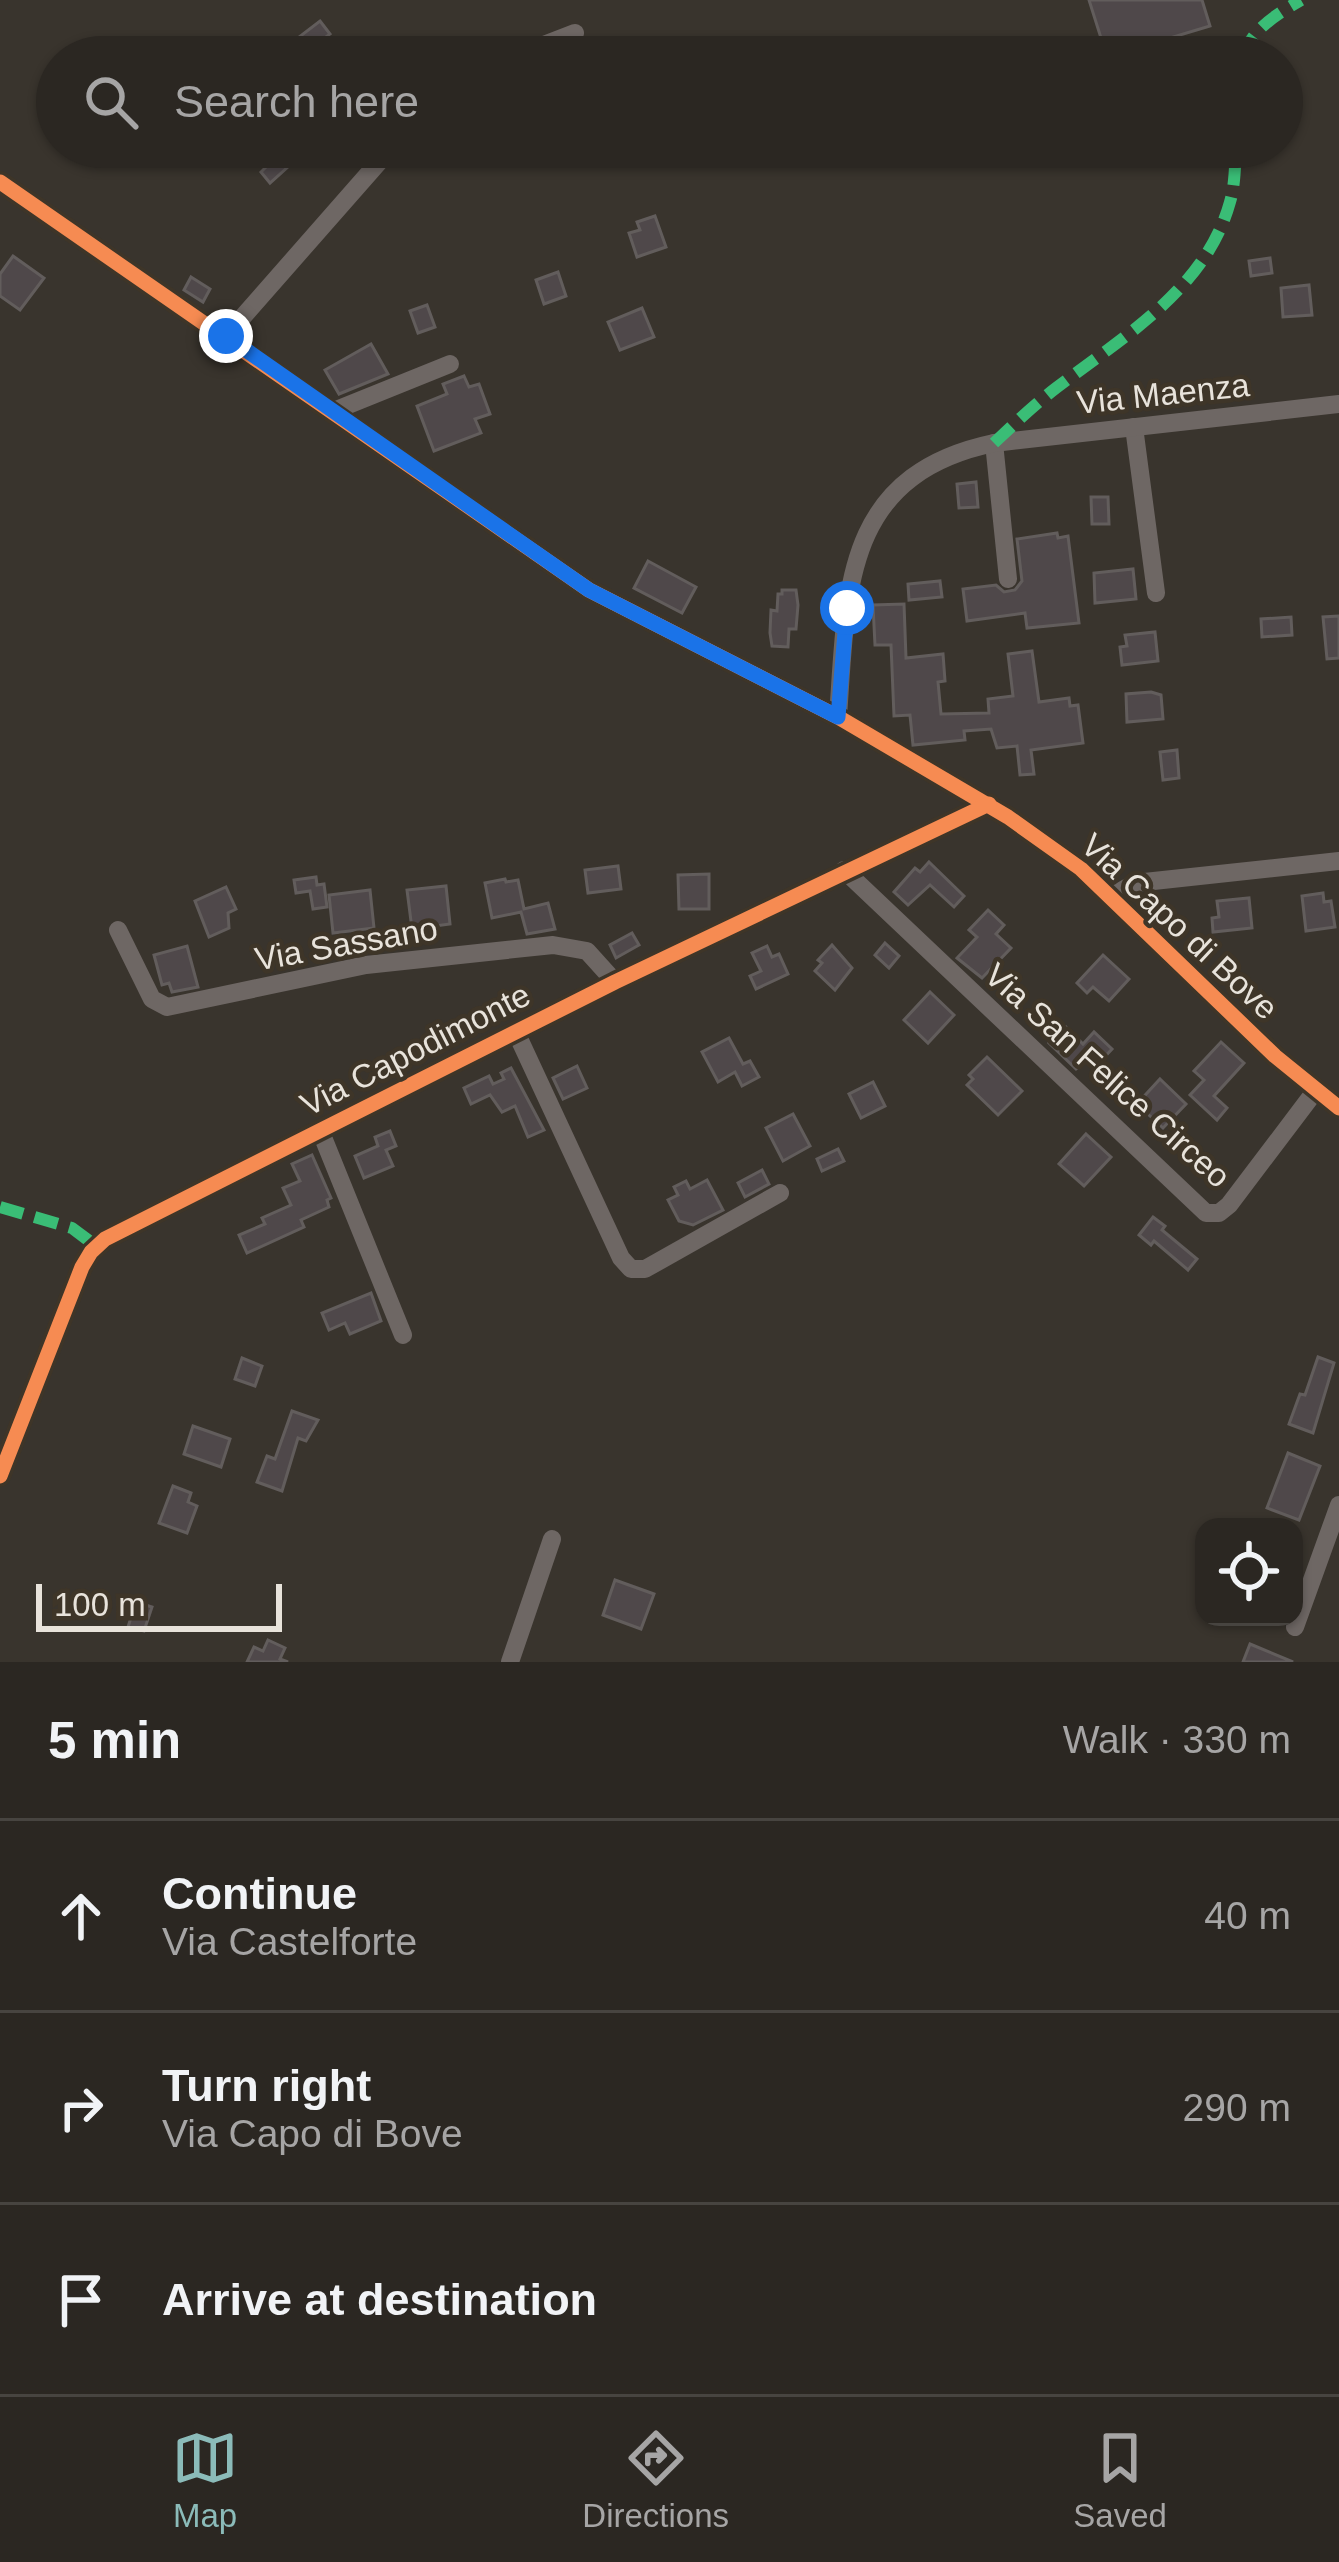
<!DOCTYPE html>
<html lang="en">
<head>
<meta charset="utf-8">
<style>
  :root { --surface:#2b2722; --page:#37332f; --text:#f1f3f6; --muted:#a6a5a5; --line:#474440; --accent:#8bbbb9 }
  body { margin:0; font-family:Helvetica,sans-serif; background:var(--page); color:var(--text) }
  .controls { position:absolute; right:36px; bottom:36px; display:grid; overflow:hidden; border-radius:24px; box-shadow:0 3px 9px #0004 }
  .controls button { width:108px; height:108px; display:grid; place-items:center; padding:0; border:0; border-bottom:3px solid var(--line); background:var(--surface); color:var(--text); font:60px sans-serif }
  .scale { position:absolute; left:36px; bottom:30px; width:246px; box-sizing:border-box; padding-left:12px; border:6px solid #e8e3db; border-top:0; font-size:33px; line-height:42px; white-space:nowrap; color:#e8e3db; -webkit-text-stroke:9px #3e3528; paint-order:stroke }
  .stop { position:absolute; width:36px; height:36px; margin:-27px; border:9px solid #1a73e8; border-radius:50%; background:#fff }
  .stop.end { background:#1a73e8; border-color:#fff; box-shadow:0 3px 12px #0008 }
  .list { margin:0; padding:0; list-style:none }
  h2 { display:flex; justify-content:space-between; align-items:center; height:156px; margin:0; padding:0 48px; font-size:51px }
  h2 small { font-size:39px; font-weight:400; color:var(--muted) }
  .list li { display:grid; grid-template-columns:78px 1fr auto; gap:36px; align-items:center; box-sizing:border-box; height:192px; padding:0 48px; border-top:3px solid var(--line) }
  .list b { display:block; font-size:45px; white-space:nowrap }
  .list p { margin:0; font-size:39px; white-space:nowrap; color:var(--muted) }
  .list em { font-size:39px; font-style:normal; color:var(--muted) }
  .icon { flex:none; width:66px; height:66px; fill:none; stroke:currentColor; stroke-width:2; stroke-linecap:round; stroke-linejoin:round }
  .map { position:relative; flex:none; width:1339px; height:1662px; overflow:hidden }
  .search { position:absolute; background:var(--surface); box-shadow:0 3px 9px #0004; left:36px; right:36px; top:36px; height:132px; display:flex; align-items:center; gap:30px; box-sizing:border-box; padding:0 42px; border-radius:66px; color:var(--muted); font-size:45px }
  .sheet { height:732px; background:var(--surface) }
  nav { display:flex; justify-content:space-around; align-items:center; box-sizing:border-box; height:168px; border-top:3px solid var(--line); background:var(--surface); font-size:33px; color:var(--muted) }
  nav a { display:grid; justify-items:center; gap:6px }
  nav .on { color:var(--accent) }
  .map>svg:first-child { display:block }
</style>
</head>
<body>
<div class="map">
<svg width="1339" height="1662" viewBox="0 0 1339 1662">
  <rect width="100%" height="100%" fill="#39342d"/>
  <!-- building -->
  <g fill="#4f484a" stroke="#625d5c" stroke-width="3">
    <path d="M1089,0H1202L1210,26L1107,57Z"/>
    <path d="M320,21L330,34L299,57H273Z"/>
    <path d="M249,147H310L270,183L261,172L267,166Z"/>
    <path d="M655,216L666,247L637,257L629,233L640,230L637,222Z"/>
    <path d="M13,256L44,278L20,310L0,296V274Z"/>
    <path d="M1270,258L1272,273L1251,276L1249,261Z"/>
    <path d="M558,272L566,296L544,304L536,280Z"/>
    <path d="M191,277L210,289L203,302L184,290Z"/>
    <path d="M1309,285L1312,315L1283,317L1281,288Z"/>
    <path d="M427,305L435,327L418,333L410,311Z"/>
    <path d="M642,308L654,337L620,350L608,322Z"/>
    <path d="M371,344L388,374L339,394L325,370Z"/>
    <path d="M464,376L469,387L479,384L490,414L475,419L481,433L434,451L417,406L447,394L443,384Z"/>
    <path d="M976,482L978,507L959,508L957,484Z"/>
    <path d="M1091,497H1108L1109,524H1092Z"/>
    <path d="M1057,533L1058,538L1068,536L1079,623L1027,628L1025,613L967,621L963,589L996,585L1004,592L1015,590L1022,581L1017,539Z"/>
    <path d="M648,561L696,587L682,613L634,588Z"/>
    <path d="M1133,569L1136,599L1095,603L1094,573Z"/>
    <path d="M940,581L942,597L909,600L908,584Z"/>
    <path d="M782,590H796L798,605L796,629H789L788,647L772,646L770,633L771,610L777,611L778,594H782Z"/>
    <path d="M904,604L906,658L943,654L945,681L938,682L941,714L989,713L988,699L1013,696L1008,654L1032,651L1039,702L1069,698L1070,706L1078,705L1083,743L1031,750L1034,774L1020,775L1017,746L997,748L991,729L964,731L965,740L913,745L910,715L894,716L891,645H875L873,605Z"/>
    <path d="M1339,616V658L1327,659L1323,617Z"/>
    <path d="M1291,617L1292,635L1262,637L1261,619Z"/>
    <path d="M1155,632L1158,661L1122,665L1120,647L1127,646L1125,635Z"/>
    <path d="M1151,692L1161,695L1163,719L1127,722L1126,694Z"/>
    <path d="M1177,750L1179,778L1163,780L1160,752Z"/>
    <path d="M929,862L964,896L954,907L930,885L908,905L894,892L915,868L920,872Z"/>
    <path d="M618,866L621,889L588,893L585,870Z"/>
    <path d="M709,874V909H679L678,875Z"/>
    <path d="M316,877L317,885L324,884L327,907L313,909L310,891L296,893L294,880Z"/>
    <path d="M505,879L506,882L518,880L524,909L548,903L555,929L527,934L521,912L492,918L485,883Z"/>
    <path d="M446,886L450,924L412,929L407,890Z"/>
    <path d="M226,887L236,909L228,913L229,928L209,937L195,901Z"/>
    <path d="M370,890L374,928L333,933L329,895Z"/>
    <path d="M1323,893L1324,902L1331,901L1335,927L1306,931L1302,896Z"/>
    <path d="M1249,898L1252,928L1213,932L1212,918L1219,917L1217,901Z"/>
    <path d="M988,910L1004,925L996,934L1011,948L982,978L957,958L977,937L969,930Z"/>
    <path d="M632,933L639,945L616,958L610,945Z"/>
    <path d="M885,943L899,956L889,968L875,955Z"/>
    <path d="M832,945L852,968L835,990L815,971L822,963L818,960Z"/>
    <path d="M187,946L198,987L172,992L169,983L162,985L154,955Z"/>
    <path d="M767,946L772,957L779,954L788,974L756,989L750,976L761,971L752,953Z"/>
    <path d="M1103,955L1129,979L1109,1001L1093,987L1087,993L1077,983Z"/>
    <path d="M930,992L954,1015L928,1043L904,1020Z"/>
    <path d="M1066,1027L1083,1044L1094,1032L1112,1049L1095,1067L1087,1059L1076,1069L1049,1043Z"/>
    <path d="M729,1038L743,1064L750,1061L759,1077L742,1086L735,1072L718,1082L702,1052Z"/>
    <path d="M1221,1042L1244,1063L1214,1096L1227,1108L1217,1120L1190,1095L1204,1080L1194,1071Z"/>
    <path d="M987,1057L1022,1091L998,1115L967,1085L973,1079L969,1075Z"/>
    <path d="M577,1066L587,1088L563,1099L553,1078Z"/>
    <path d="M511,1068L544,1130L528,1137L515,1106L502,1112L490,1095L471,1104L464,1088L489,1076L493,1084L504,1079L501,1073Z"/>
    <path d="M1160,1079L1186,1104L1163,1128L1137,1104Z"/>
    <path d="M873,1082L885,1106L861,1118L849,1094Z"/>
    <path d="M793,1114L810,1146L783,1161L766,1128Z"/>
    <path d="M390,1131L396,1146L386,1150L393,1166L364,1178L355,1156L378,1146L375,1137Z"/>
    <path d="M1086,1134L1111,1157L1084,1186L1059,1164Z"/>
    <path d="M838,1149L844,1161L822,1171L817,1159Z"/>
    <path d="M312,1155L331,1198L327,1200L329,1207L301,1220L304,1227L247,1253L239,1235L265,1224L262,1218L291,1205L283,1188L300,1181L292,1164Z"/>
    <path d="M762,1170L769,1184L745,1197L738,1183Z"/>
    <path d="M707,1180L723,1210L693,1225L679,1221L668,1200L678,1195L674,1187L686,1181L690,1189Z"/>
    <path d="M1153,1217L1165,1226L1162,1230L1197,1259L1188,1270L1154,1241L1151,1245L1139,1235Z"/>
    <path d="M371,1293L381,1321L350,1334L345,1323L329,1330L322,1313Z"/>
    <path d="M1318,1357L1334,1363L1313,1433L1289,1424L1300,1394L1305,1395Z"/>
    <path d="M242,1358L262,1366L255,1386L235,1379Z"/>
    <path d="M292,1411L318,1420L306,1441L298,1438L282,1491L257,1482L267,1456L275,1459Z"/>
    <path d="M193,1426L230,1439L221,1467L184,1454Z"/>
    <path d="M1288,1453L1320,1466L1299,1520L1267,1508Z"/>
    <path d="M173,1486L191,1493L188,1502L197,1506L187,1533L159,1523Z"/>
    <path d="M615,1580L654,1594L641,1629L603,1615Z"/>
    <path d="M136,1602L152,1607L144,1631L128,1627Z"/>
    <path d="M268,1640L285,1648L280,1659L288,1662H247L254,1647L263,1651Z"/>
    <path d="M1250,1644L1293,1662H1243Z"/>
  </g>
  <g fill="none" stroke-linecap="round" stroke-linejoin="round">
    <!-- minor -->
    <g stroke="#6e6764" stroke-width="18">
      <path d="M513,57L575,33"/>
      <path d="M0,182L589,590L838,717L1008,817L1081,869L1275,1056L1339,1108"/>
      <path d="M226,336L392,147"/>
      <path d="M331,412L450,364"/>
      <path d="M1134,427L1156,593"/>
      <path d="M994,443L1008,579"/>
      <path d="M838,717C847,591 842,475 994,443L1339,404"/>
      <path d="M844,870L1206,1213H1219L1229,1205L1316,1090"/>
      <path d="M1110,897L1135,883L1339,861"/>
      <path d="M118,930L152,999L167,1007L366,965L553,945L587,951L615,982"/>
      <path d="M516,1032L621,1258L631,1269H645L780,1193"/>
      <path d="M320,1130L403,1335"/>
      <path d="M0,1476L82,1267L91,1252L105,1239L615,982L989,804"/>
      <path d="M1295,1627L1339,1505"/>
      <path d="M510,1662L552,1539"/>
    </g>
    <!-- quiet -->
    <g stroke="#3abd76" stroke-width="12" stroke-dasharray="24 12" stroke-linecap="butt">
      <path d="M1242,57C1252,29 1277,14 1301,0"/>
      <path d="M994,443C1014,424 1034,405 1056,388C1123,337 1206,289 1230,202C1235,185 1235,165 1236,147"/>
      <path d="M0,1207L72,1228L96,1246"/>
    </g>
    <!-- cycleway casing -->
    <g stroke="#3e3528" stroke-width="22">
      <g id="cycleway">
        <path d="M0,182L589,590L838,717L1008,817L1081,869L1275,1056L1339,1108"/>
        <path d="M0,1476L82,1267L91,1252L105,1239L615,982L989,804"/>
      </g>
    </g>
    <!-- cycleway -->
    <use href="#cycleway" stroke="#f68b52" stroke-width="15"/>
  </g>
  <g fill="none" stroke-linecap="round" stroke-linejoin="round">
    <!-- route -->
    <path stroke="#1a73e8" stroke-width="15" d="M226,336L589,590L838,717L847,608"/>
  </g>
  <g text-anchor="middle" stroke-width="9" stroke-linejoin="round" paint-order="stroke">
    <!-- street labels -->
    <g font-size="33" fill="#e8e3db" stroke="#3e3528">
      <text transform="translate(1163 393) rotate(-6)" y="12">Via Maenza</text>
      <text transform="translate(1180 926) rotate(43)" y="12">Via Capo di Bove</text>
      <text transform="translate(346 943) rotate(-10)" y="12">Via Sassano</text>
      <text transform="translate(415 1049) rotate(-27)" y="12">Via Capodimonte</text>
      <text transform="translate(1108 1075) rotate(42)" y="12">Via San Felice Circeo</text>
    </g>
  </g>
</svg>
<div class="controls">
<button><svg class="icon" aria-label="locate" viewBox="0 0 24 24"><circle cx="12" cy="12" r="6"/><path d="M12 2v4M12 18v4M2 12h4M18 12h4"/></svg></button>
</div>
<div class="scale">100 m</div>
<div class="stop" style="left:847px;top:608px"></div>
<div class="stop end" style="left:226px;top:336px"></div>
<div class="search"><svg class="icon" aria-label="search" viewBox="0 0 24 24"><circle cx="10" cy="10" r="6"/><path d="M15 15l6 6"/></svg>Search here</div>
</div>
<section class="sheet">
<h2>5 min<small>Walk · 330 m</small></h2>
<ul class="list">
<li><svg class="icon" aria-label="ahead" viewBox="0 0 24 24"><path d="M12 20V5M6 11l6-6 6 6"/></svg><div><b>Continue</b><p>Via Castelforte</p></div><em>40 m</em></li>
<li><svg class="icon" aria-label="right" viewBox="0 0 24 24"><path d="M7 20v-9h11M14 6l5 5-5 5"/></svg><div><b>Turn right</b><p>Via Capo di Bove</p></div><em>290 m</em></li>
<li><svg class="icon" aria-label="arrive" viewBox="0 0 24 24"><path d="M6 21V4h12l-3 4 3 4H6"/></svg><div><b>Arrive at destination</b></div></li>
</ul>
</section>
<nav>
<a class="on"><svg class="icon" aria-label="map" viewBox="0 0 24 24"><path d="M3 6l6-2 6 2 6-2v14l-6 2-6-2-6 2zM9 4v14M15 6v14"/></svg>Map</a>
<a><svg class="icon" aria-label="directions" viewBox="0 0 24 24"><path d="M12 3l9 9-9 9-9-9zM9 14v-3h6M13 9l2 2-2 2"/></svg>Directions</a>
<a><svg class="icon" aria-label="saved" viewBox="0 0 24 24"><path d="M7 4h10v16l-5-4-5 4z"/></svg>Saved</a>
</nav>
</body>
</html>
